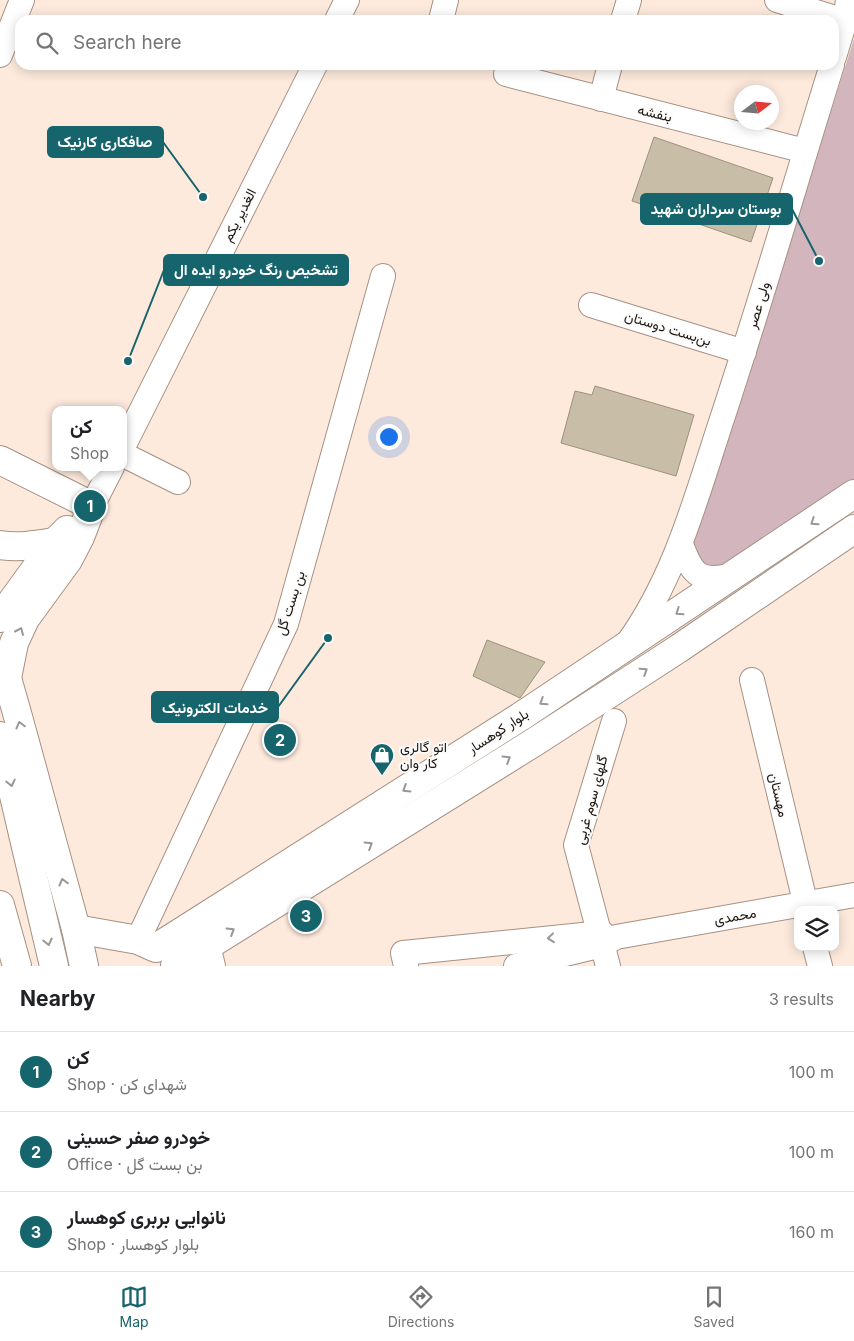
<!DOCTYPE html>
<html lang="en">
<head>
<meta charset="utf-8">
<style>
  :root { --surface:#fff; --page:#f2f2f2; --text:#202124; --muted:#757577; --line:#e0e0e0; --accent:#16646c }
  body { margin:0; font-family:Inter,Vazirmatn,sans-serif; background:var(--page); color:var(--text) }
  .controls { position:absolute; right:15px; bottom:15px; display:grid; overflow:hidden; border-radius:10px; box-shadow:0 2px 12px #0003 }
  .controls button { width:45px; height:45px; display:grid; place-items:center; padding:0; border:0; border-bottom:1px solid var(--line); background:var(--surface); color:var(--text); font:25px sans-serif }
  .compass { position:absolute; left:734px; top:85px; width:45px; height:45px; border-radius:50%; background:var(--surface); box-shadow:0 2px 12px #0003; rotate:74deg }
  .you { position:absolute; left:388px; top:436px; width:18px; height:18px; margin:-12px; border:4px solid #fff; border-radius:50%; background:#1a73e8; box-shadow:0 0 0 8px #1a73e833 }
  .badge { display:grid; place-items:center; width:32px; height:32px; border-radius:50%; background:var(--accent); color:#fff; font-size:16px; font-weight:700 }
  .pin { position:absolute; translate:-50% -50%; border:2px solid #fff; box-shadow:0 1px 5px #0006 }
  .popup { position:absolute; left:52px; top:406px; width:75px; height:65px; box-sizing:border-box; display:grid; place-content:center; border-radius:10px; background:var(--surface); filter:drop-shadow(0 1px 4px #0005); font-size:16px; white-space:nowrap; color:var(--muted) }
  .popup b { font-size:19px; color:var(--text) }
  .popup::after { content:''; position:absolute; left:50%; top:100%; margin-left:-10px; border:10px solid transparent; border-top-color:var(--surface) }
  .list { margin:0; padding:0; list-style:none }
  h2 { display:flex; justify-content:space-between; align-items:center; height:65px; margin:0; padding:0 20px; font-size:21px }
  h2 small { font-size:16px; font-weight:400; color:var(--muted) }
  .list li { display:grid; grid-template-columns:32px 1fr auto; gap:15px; align-items:center; box-sizing:border-box; height:80px; padding:0 20px; border-top:1px solid var(--line) }
  .list b { display:block; font-size:19px; white-space:nowrap }
  .list p { margin:0; font-size:16px; white-space:nowrap; color:var(--muted) }
  .list em { font-size:16px; font-style:normal; color:var(--muted) }
  .icon { flex:none; width:28px; height:28px; fill:none; stroke:currentColor; stroke-width:2; stroke-linecap:round; stroke-linejoin:round }
  .map { position:relative; flex:none; width:854px; height:966px; overflow:hidden }
  .search { position:absolute; background:var(--surface); box-shadow:0 2px 12px #0003; left:15px; right:15px; top:15px; height:55px; display:flex; align-items:center; gap:12px; box-sizing:border-box; padding:0 18px; border-radius:15px; color:var(--muted); font-size:19px }
  .sheet { height:305px; background:var(--surface) }
  nav { display:flex; justify-content:space-around; align-items:center; box-sizing:border-box; height:70px; border-top:1px solid var(--line); background:var(--surface); font-size:14px; color:var(--muted) }
  nav a { display:grid; justify-items:center; gap:2px }
  nav .on { color:var(--accent) }
  .map>svg:first-child { display:block }
</style>
</head>
<body>
<div class="map">
<svg width="854" height="966" viewBox="0 0 854 966">
  <rect width="100%" height="100%" fill="#fdeadd"/>
  <!-- green -->
  <path fill="#d3b5be" d="M854,39V483L728,568L704,569L692,549Z"/>
  <!-- building -->
  <g fill="#c8bea7" stroke="#9c927c">
    <path d="M654,137L773,178L751,242L632,201Z"/>
    <path d="M595,386L694,415L676,476L561,443L575,391L592,395Z"/>
    <path d="M487,640L545,662L520,698L473,676Z"/>
  </g>
  <g fill="none" stroke-linecap="round" stroke-linejoin="round">
    <!-- minor casing -->
    <g stroke="#a69182" stroke-width="26">
      <g id="minor">
        <path d="M777,0L845,21"/>
        <path d="M337,20L347,0"/>
        <path d="M441,20L446,0"/>
        <path d="M623,20L629,0"/>
        <path d="M0,55L22,0"/>
        <path d="M834,57L845,21L848,0"/>
        <path d="M506,74L805,151"/>
        <path d="M601,99L610,65"/>
        <path d="M591,305L744,352"/>
        <path d="M124,445L315,65"/>
        <path d="M124,455L178,482"/>
        <path d="M92,506L112,467"/>
        <path d="M681,544C693,577 700,583 735,575"/>
        <path d="M627,644C675,578 696,498 721,422C760,304 795,184 832,65"/>
        <path d="M752,680L807,910"/>
        <path d="M138,940L286,624L383,276"/>
        <path d="M208,945L213,966"/>
        <path d="M815,947L820,966"/>
        <path d="M406,966L403,953L602,933"/>
        <path d="M516,966L602,945L616,937L854,895"/>
        <path d="M608,966L576,845L614,721"/>
      </g>
    </g>
    <!-- major casing -->
    <g stroke="#a69182" stroke-width="30">
      <g id="major">
        <path d="M0,460L92,506"/>
        <path d="M0,618L55,542L67,530"/>
        <path d="M0,669L7,678L17,713L76,929L84,966"/>
        <path d="M7,678L14,643L25,619L68,560L80,537L92,506"/>
        <path d="M0,736L54,966"/>
        <path d="M76,929L138,940L156,948L520,717L854,494"/>
        <path d="M175,966L536,741L678,649L854,529"/>
      </g>
    </g>
    <!-- highway casing -->
    <g stroke="#a69182" stroke-width="30">
      <g id="highway">
        <path d="M0,545C19,548 36,545 55,542"/>
        <path d="M0,905L17,966"/>
      </g>
    </g>
    <!-- minor -->
    <use href="#minor" stroke="#fff" stroke-width="24"/>
    <!-- major -->
    <use href="#major" stroke="#fff" stroke-width="28"/>
    <!-- highway -->
    <use href="#highway" stroke="#fff" stroke-width="28"/>
  </g>
  <!-- one-way arrows -->
  <defs><path id="oneway-chevron" d="M-2-3.5L2.5 0L-2 3.5" fill="none" stroke-width="1.6" stroke-linecap="round" stroke-linejoin="round" transform="scale(1.25)"/></defs>
  <g stroke="#9a9693">
    <use href="#oneway-chevron" transform="translate(814 522) rotate(146)"/>
    <use href="#oneway-chevron" transform="translate(679 612) rotate(146)"/>
    <use href="#oneway-chevron" transform="translate(20 631) rotate(-66)"/>
    <use href="#oneway-chevron" transform="translate(644 671) rotate(-33)"/>
    <use href="#oneway-chevron" transform="translate(543 702) rotate(147)"/>
    <use href="#oneway-chevron" transform="translate(20 725) rotate(-105)"/>
    <use href="#oneway-chevron" transform="translate(507 759) rotate(-32)"/>
    <use href="#oneway-chevron" transform="translate(11 783) rotate(77)"/>
    <use href="#oneway-chevron" transform="translate(406 789) rotate(148)"/>
    <use href="#oneway-chevron" transform="translate(369 845) rotate(-32)"/>
    <use href="#oneway-chevron" transform="translate(63 882) rotate(-105)"/>
    <use href="#oneway-chevron" transform="translate(231 931) rotate(-32)"/>
    <use href="#oneway-chevron" transform="translate(551 938) rotate(174)"/>
    <use href="#oneway-chevron" transform="translate(48 942) rotate(77)"/>
  </g>
  <!-- icons -->
  <defs>
    <g id="shop-pin" transform="scale(1.25)"><path d="M0 17L-7.5 6A9.5 9.5 0 1 1 7.5 6Z" fill="#16646c" stroke="#fbfbfb"/><path d="M-5-2.5h2.3a2.7 3.5 0 0 1 5.4 0H5L5.5 6h-11ZM-1.5-2.5h3a1.5 2.3 0 0 0-3 0Z" fill="#fff"/></g>
  </defs>
  <g fill-rule="evenodd">
    <use href="#shop-pin" x="382" y="755"/>
  </g>
  <g text-anchor="middle" stroke-width="4" stroke-linejoin="round" paint-order="stroke">
    <!-- street labels -->
    <g font-size="14" fill="#1e1610" stroke="#fbfbfb">
      <text transform="translate(655 113) rotate(14)" y="5">بنفشه</text>
      <text transform="translate(239 215) rotate(-63)" y="5">الغدیر یکم</text>
      <text transform="translate(758 305) rotate(-73)" y="5">ولی عصر</text>
      <text transform="translate(668 328) rotate(17)" y="5">بن‌بست دوستان</text>
      <text transform="translate(290 603) rotate(-72)" y="5">بن بست گل</text>
      <text transform="translate(498 731) rotate(-33)" y="5">بلوار کوهسار</text>
      <text transform="translate(779 795) rotate(77)" y="5">مهستان</text>
      <text transform="translate(591 800) rotate(-75)" y="5">گلهای سوم غربی</text>
      <text transform="translate(735 916) rotate(-10)" y="5">محمدی</text>
    </g>
    <!-- poi labels -->
    <g font-size="14" fill="#1e1610" stroke="#fbfbfb" text-anchor="start">
      <text x="400" y="752">اتو گالری<tspan x="400" dy="16">کار وان</tspan></text>
    </g>
  </g>
  <!-- callouts -->
  <path fill="none" stroke="#16646c" stroke-width="2" d="M203 197L163 142M819 261L792 209M128 361L164 270M328 638L278 707"/>
  <g fill="#16646c" stroke="#fbfbfb" stroke-width="2">
    <circle cx="203" cy="197" r="5"/>
    <circle cx="819" cy="261" r="5"/>
    <circle cx="128" cy="361" r="5"/>
    <circle cx="328" cy="638" r="5"/>
  </g>
  <g fill="#16646c" stroke="#16646c" stroke-width="2">
    <rect x="48" y="127" width="115" height="30" rx="5"/>
    <rect x="641" y="194" width="151" height="30" rx="5"/>
    <rect x="164" y="255" width="184" height="30" rx="5"/>
    <rect x="152" y="692" width="126" height="30" rx="5"/>
  </g>
  <g font-size="15" text-anchor="middle" font-weight="bold" fill="#fff">
    <text x="105" y="147">صافکاری کارنیک</text>
    <text x="716" y="214">بوستان سرداران شهید</text>
    <text x="256" y="275">تشخیص رنگ خودرو ایده ال</text>
    <text x="215" y="713">خدمات الکترونیک</text>
  </g>
</svg>
<div class="controls">
<button><svg class="icon" aria-label="layers" viewBox="0 0 24 24"><path d="M12 4l9 5-9 5-9-5zM3 14l9 5 9-5"/></svg></button>
</div>
<svg class="compass" viewBox="-18 -18 36 36"><path d="M0-13l5 13h-10z" fill="#e53935"/><path d="M0 13l5-13h-10z" fill="#757577"/></svg>
<div class="you"></div>
<div class="pin badge" style="left:90px;top:506px">1</div>
<div class="popup"><b>کن</b>Shop</div>
<div class="pin badge" style="left:280px;top:740px">2</div>
<div class="pin badge" style="left:306px;top:916px">3</div>
<div class="search"><svg class="icon" aria-label="search" viewBox="0 0 24 24"><circle cx="10" cy="10" r="6"/><path d="M15 15l6 6"/></svg>Search here</div>
</div>
<section class="sheet">
<h2>Nearby<small>3 results</small></h2>
<ul class="list">
<li><span class="badge">1</span><div><b>کن</b><p>Shop · شهدای کن</p></div><em>100 m</em></li>
<li><span class="badge">2</span><div><b>خودرو صفر حسینی</b><p>Office · بن بست گل</p></div><em>100 m</em></li>
<li><span class="badge">3</span><div><b>نانوایی بربری کوهسار</b><p>Shop · بلوار کوهسار</p></div><em>160 m</em></li>
</ul>
</section>
<nav>
<a class="on"><svg class="icon" aria-label="map" viewBox="0 0 24 24"><path d="M3 6l6-2 6 2 6-2v14l-6 2-6-2-6 2zM9 4v14M15 6v14"/></svg>Map</a>
<a><svg class="icon" aria-label="directions" viewBox="0 0 24 24"><path d="M12 3l9 9-9 9-9-9zM9 14v-3h6M13 9l2 2-2 2"/></svg>Directions</a>
<a><svg class="icon" aria-label="saved" viewBox="0 0 24 24"><path d="M7 4h10v16l-5-4-5 4z"/></svg>Saved</a>
</nav>
</body>
</html>
